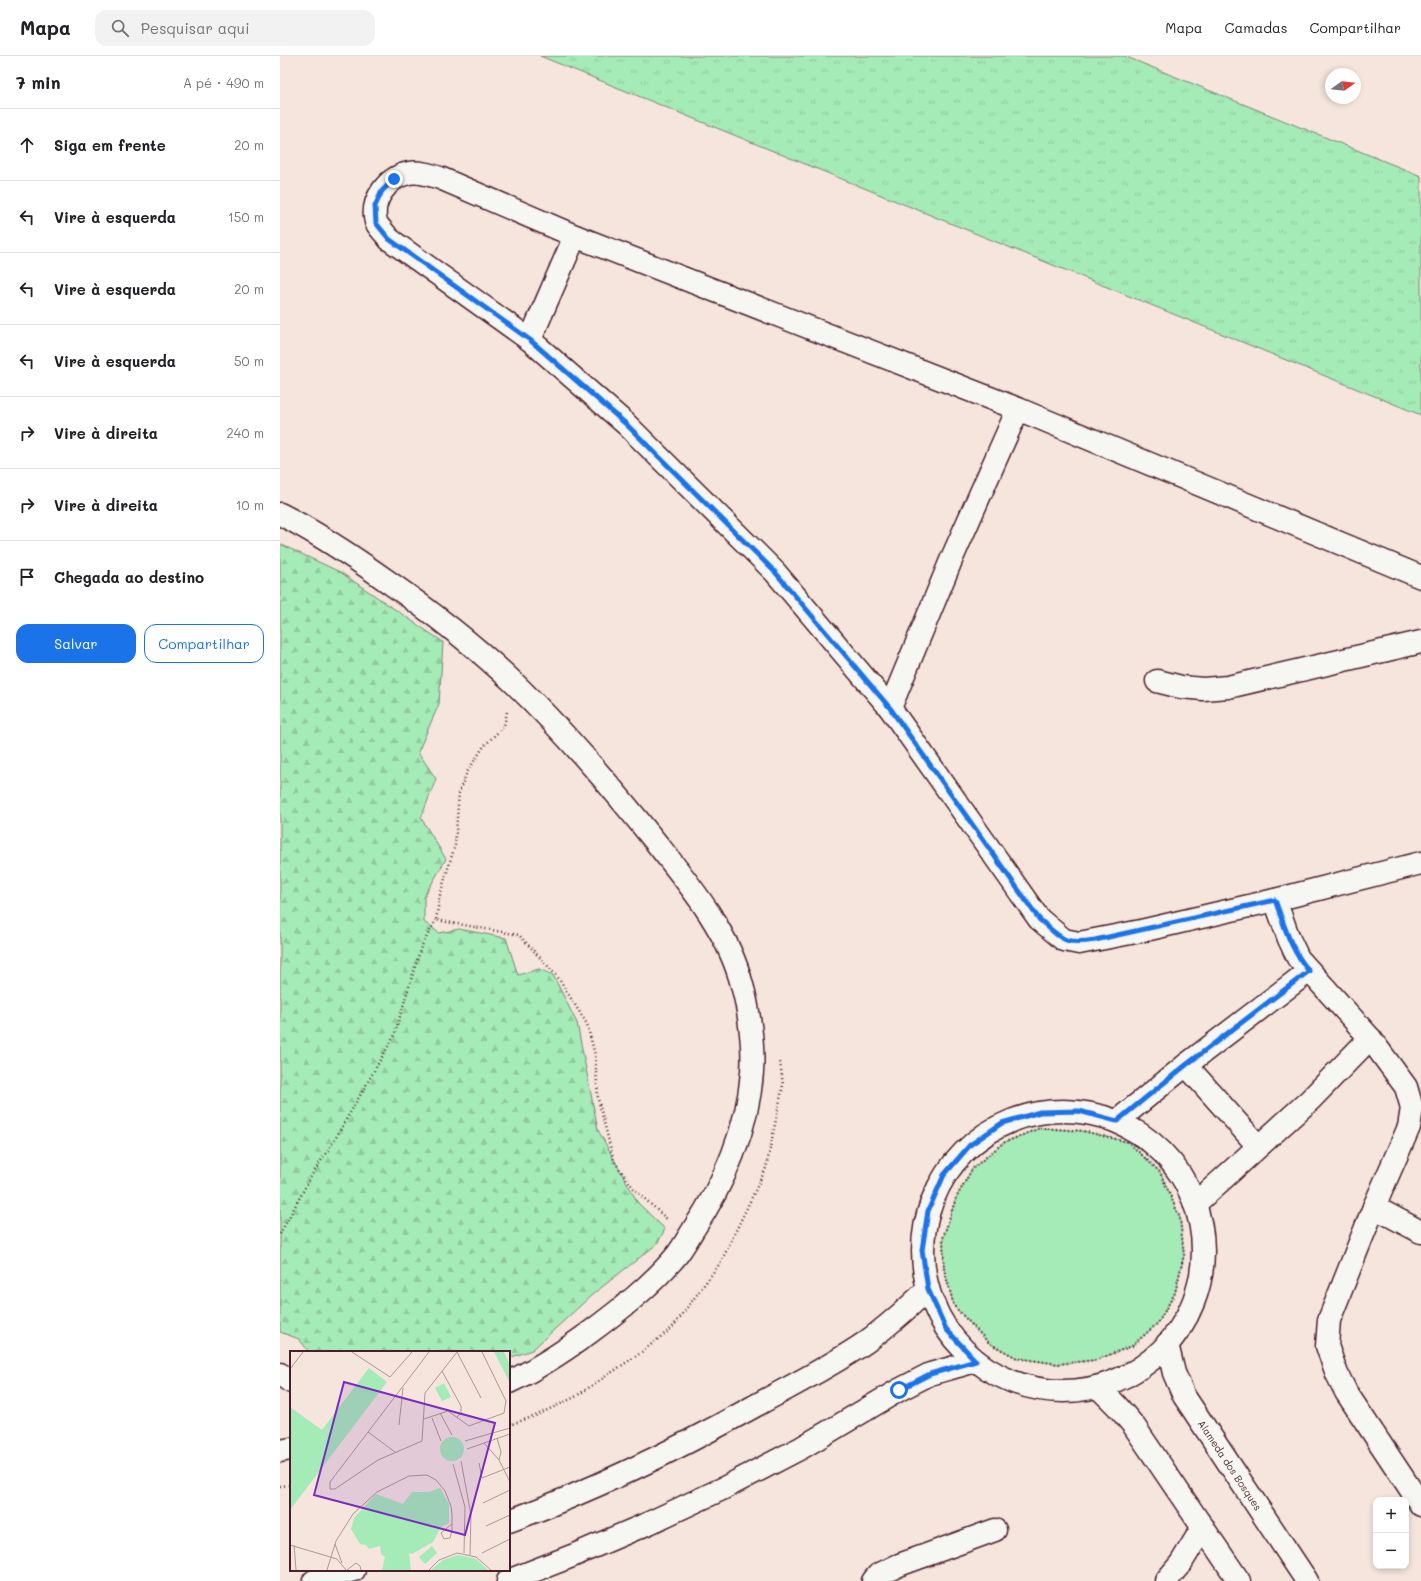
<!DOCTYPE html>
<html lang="pt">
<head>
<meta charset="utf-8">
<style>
  :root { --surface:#fff; --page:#f2f2f2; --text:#202124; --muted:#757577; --line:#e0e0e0; --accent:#1a73e8 }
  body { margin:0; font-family:Mali,sans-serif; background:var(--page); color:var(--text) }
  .controls { position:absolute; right:12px; bottom:12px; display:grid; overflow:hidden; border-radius:8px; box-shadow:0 2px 6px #0003 }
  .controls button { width:36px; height:36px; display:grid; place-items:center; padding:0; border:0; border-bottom:1px solid var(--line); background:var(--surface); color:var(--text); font:20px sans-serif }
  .compass { position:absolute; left:1045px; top:12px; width:36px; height:36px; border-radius:50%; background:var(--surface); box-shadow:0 2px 6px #0003; rotate:75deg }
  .stop { position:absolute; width:12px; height:12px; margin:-9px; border:3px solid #1a73e8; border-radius:50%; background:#fff }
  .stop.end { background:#1a73e8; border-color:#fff; box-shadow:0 1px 4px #0008 }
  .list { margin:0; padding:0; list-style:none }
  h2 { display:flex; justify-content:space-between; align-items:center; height:52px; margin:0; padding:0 16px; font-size:17px }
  h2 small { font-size:13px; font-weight:400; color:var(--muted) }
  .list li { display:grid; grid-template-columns:26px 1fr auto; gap:12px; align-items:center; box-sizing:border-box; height:72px; padding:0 16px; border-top:1px solid var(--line) }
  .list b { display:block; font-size:15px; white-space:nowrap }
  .list em { font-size:13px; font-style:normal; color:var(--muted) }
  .actions { display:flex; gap:8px; padding:12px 16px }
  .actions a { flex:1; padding:9px 0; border:1px solid var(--accent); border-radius:12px; text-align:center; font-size:14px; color:var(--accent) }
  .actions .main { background:var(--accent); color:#fff }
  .icon { flex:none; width:22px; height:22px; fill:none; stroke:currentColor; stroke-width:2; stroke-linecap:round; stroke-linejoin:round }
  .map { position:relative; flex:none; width:1141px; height:1525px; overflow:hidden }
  header { display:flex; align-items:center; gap:24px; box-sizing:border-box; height:56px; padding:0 20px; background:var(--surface); border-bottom:1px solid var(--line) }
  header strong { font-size:19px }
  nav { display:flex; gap:22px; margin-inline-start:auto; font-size:14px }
  .search { width:280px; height:36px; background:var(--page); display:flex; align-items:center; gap:10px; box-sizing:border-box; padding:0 14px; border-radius:12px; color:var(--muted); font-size:15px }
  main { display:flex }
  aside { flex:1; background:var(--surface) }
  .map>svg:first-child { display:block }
</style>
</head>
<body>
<header>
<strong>Mapa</strong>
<div class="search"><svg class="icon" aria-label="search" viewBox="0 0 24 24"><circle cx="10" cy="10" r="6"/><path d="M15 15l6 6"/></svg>Pesquisar aqui</div>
<nav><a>Mapa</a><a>Camadas</a><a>Compartilhar</a></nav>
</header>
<main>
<aside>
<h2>7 min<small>A pé · 490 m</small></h2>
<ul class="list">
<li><svg class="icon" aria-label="ahead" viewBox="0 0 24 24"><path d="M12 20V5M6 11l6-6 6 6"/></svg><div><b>Siga em frente</b></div><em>20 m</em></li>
<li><svg class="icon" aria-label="left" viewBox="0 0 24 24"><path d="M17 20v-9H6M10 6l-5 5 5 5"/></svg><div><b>Vire à esquerda</b></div><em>150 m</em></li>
<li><svg class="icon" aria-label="left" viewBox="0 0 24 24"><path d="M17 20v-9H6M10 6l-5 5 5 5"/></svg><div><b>Vire à esquerda</b></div><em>20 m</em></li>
<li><svg class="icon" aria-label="left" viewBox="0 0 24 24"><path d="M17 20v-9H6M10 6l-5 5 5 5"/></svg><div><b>Vire à esquerda</b></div><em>50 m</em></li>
<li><svg class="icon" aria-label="right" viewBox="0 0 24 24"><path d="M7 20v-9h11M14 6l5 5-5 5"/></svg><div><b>Vire à direita</b></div><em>240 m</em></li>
<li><svg class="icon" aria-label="right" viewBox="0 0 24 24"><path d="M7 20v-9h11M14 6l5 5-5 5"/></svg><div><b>Vire à direita</b></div><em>10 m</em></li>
<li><svg class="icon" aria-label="arrive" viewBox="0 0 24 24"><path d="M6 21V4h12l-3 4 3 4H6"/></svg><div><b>Chegada ao destino</b></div></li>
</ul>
<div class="actions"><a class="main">Salvar</a><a>Compartilhar</a></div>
</aside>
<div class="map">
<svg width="1141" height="1525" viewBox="0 0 1141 1525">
  <defs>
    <pattern id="grass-tufts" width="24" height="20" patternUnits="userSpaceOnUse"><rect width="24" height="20" fill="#a5ebb7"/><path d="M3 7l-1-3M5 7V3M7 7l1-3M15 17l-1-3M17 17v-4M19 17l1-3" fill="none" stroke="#90c99e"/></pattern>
    <pattern id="forest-firs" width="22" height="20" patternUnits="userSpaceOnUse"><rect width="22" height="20" fill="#a5ebb7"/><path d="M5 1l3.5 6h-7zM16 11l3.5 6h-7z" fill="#90c99e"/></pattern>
  </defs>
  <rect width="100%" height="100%" fill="#f5e5dc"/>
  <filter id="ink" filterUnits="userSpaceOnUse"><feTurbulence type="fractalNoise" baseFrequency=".025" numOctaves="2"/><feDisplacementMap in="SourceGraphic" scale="8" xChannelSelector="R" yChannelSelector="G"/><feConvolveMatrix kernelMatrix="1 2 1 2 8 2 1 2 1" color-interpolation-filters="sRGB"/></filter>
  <g filter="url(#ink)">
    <!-- grass -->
    <path fill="url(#grass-tufts)" stroke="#788571" d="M260,0H844L1141,120V359Z"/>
    <!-- forest -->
    <path fill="url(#forest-firs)" stroke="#788571" d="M0,488L60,516L163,586L159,648L138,696L156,723L141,762L166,803L144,841V866L159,877L179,873L226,882L238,919L259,913L273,919L297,967L318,1074L358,1147L385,1173L377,1188L313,1238L252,1294L229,1302V1296H29L19,1283L0,1276Z"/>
    <!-- park -->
    <path fill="#a5ebb7" stroke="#788571" d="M760,1072L803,1075L848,1086L880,1116L900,1162L904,1199L895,1237L878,1267L852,1290L816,1304L778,1308L737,1302L709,1287L674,1250L664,1213L663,1182L676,1142L692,1113L723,1087Z"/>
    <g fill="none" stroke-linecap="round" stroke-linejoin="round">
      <!-- minor casing -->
      <g stroke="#4a1f2b" stroke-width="25">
        <g id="minor">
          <path d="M250,284L295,180"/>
          <path d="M0,458C38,477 75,502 110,527C153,557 195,590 233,626C284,675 330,729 374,784C409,828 448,874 462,929C469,953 474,991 472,1016C468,1072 444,1128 413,1174C408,1182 403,1191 397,1199C372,1229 340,1254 309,1277C284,1295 258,1313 229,1326"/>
          <path d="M1141,521L738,353L295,180L160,122C151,119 139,115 129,117C108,121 90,144 96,166C98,171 106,178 109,183L250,284L346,368L495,516L610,652L759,863L784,884L799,887L861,875L995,844L1141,807"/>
          <path d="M877,625L901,631L923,633L948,631L1141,586"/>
          <path d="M610,652L672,502L738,353"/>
          <path d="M995,844L1009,883L1018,902L1090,982L1126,1031L1132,1052L1129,1071L1094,1151L1049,1264L1047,1290L1057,1318L1066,1336L1141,1449"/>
          <path d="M906,1009L978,1090"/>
          <circle cx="783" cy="1195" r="140"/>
          <path d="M837,1065L906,1009L1029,915"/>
          <path d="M915,1148L1030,1044L1090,982"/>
          <path d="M1094,1151L1141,1176"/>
          <path id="s1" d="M887,1288L894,1317L904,1340L1027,1525"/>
          <path d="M0,1318L11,1326"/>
          <path d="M818,1331L837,1350L854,1370L959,1525"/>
          <path d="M0,1395L11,1393"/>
          <path d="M229,1465C314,1434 394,1395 473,1351C511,1330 550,1311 586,1286C608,1270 628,1252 648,1233"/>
          <path d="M34,1525L74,1514"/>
          <path d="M228,1525L292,1500L369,1467L442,1433L521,1392L619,1334L650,1318L696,1305"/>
          <path d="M593,1525L598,1519L619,1509L715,1474"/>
          <path d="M886,1525L901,1507L923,1471"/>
        </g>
      </g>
      <!-- path -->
      <g stroke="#4a1f2b" stroke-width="2.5" stroke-dasharray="1 3" stroke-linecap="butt">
        <path d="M227,656L224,670L204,690L187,716L179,736L175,789L160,839L156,864L239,879L277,920L307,968L315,999L318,1043L334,1105L354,1133L388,1164"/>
        <path d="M760,1072L803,1075L848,1086L880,1116L900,1162L904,1199L895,1237L878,1267L852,1290L816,1304L778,1308L737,1302L709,1287L674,1250L664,1213L663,1182L676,1142L692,1113L723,1087Z"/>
        <path d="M0,1178L33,1117L54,1085L114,980L141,891L156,864"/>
        <path d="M229,1369L255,1360L295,1341L359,1298L392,1272L441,1206L486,1112L503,1029L500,1006"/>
        <path d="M0,1430L11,1429"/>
      </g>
      <!-- minor -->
      <use href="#minor" stroke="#f6f6f2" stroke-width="22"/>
    </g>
  </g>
  <g fill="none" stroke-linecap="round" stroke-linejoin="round" filter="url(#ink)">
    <!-- route -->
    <path stroke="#1a73e8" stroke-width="5" d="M114,123L102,135L95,150L96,167L109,183L250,284L346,368L495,516L610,652L759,863C782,883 783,889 815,884L995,844C1005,871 1010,893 1029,915L906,1009L837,1065L799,1055L760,1056L722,1067L690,1089L664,1119L648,1155L642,1194L648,1233L666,1273L696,1305L650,1318L619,1334"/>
  </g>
  <g text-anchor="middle" stroke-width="3" stroke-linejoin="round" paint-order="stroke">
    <!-- street labels -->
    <g font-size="10" fill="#4a1f2b" stroke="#f6f6f2">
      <text dy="4" stroke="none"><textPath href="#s1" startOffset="138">Alameda dos Bosques</textPath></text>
    </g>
  </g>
  <!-- overview -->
  <g transform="translate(10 1295)">
    <rect width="220" height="220" fill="#f5e5dc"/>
    <path d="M79,17L97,31L0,159V56L32,79Z" fill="#a5ebb7"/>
    <path d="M150,137L159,153V172L151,176L143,191L122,203L119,202L121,219H92L95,206L91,203L90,195L79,198L76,194L70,193L61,178L64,167L86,143L113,153L122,141H139ZM168,204L186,208L198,219H141L153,209Z" fill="#a5ebb7"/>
    <path d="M204,1H214L220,14V32ZM154,32L161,46L152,50L145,37ZM150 98a12 12 0 1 1 24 0a12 12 0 1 1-24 0ZM142,195L147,202L135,213L129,206Z" fill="#a5ebb7"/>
    <path fill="none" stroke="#b19695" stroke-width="1" d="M62,1L100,26L122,1M139,1L40,131V138H45L88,109L132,90L135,42L167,1L191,47M0,18L13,1M152,20L171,55V62L167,66M150,62L162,84M142,67L151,90M134,68L158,60L179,75L214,62L216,50L192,1M109,74L113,37M78,81L105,101M207,87L211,101L209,109M175,90L220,77M194,92L209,109L220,131M177,98L220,83M171,110L181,164L180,204M189,112L192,127L220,116M163,113L175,156L174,202M193,152L220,139M196,175L220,164M45,193L52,212M0,194L47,208L56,219M4,194L6,219M192,202L220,188M37,219L46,190L63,163L87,141L119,125L137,124L146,129L155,140L161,155L162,164V179L160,187L154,188L151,182L162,173M57,219L66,212L70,215L71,219M139,219L149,209L167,202L186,206L201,219"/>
    <path fill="#7b2cbf" fill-opacity="0.15" stroke="#7b2cbf" stroke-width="2" d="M54,31L205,72L175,184L24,144Z"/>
    <rect width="220" height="220" fill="none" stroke="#4a1f2b" stroke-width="2"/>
  </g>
</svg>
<div class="controls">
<button>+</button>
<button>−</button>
</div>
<svg class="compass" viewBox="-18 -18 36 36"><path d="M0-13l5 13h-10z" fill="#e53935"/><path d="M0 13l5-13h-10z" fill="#757577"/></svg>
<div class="stop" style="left:619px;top:1334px"></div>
<div class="stop end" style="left:114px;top:123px"></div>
</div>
</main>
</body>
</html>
